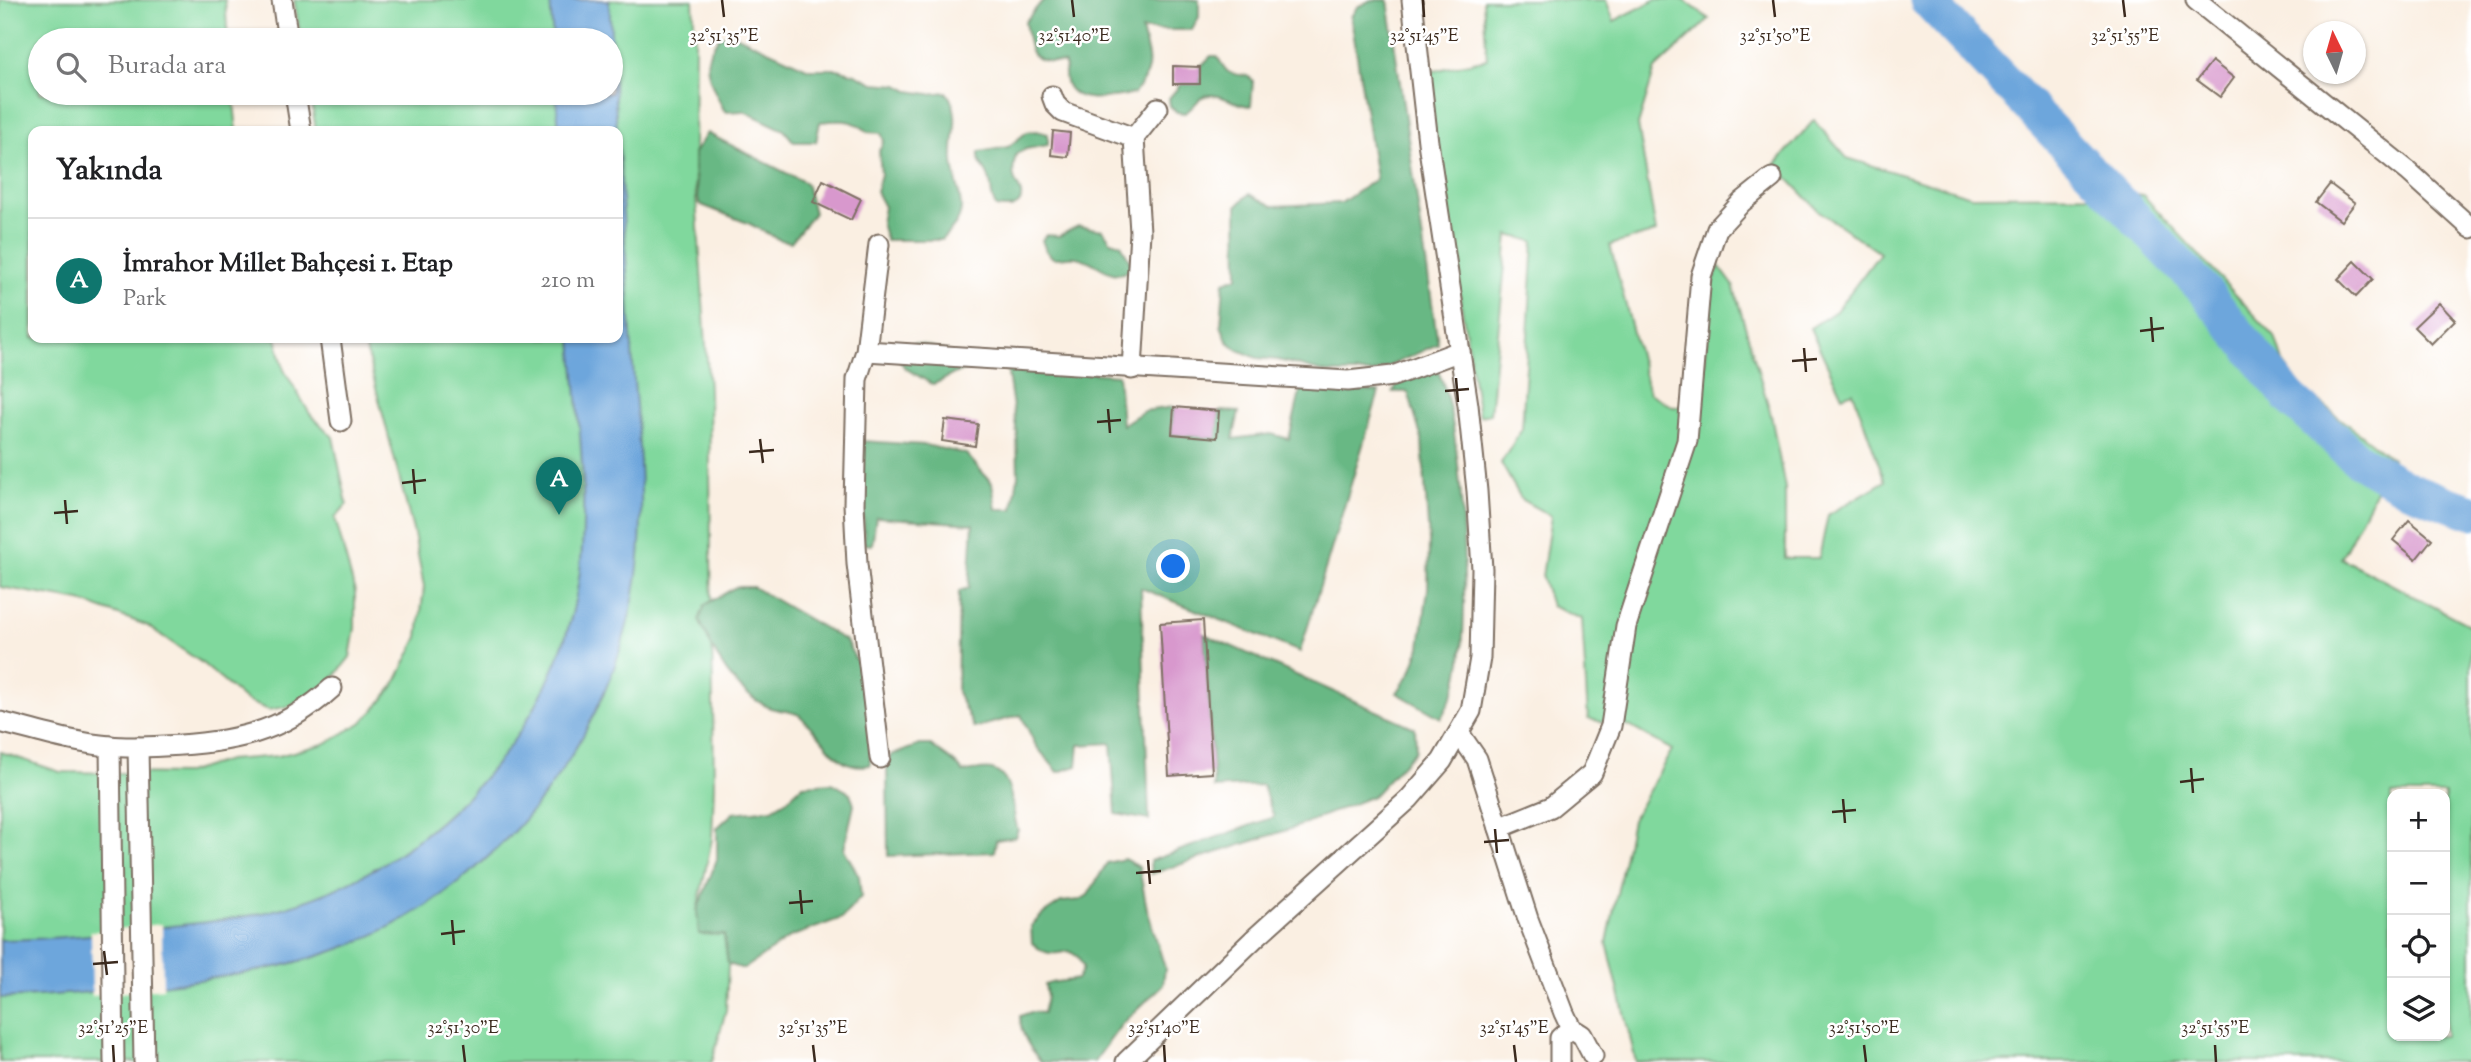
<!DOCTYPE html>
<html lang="tr">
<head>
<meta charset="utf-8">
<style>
  :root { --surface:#fff; --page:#f6f6f6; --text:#202124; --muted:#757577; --line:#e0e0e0; --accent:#0f766e }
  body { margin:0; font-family:"Sorts Mill Goudy",serif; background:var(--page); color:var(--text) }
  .controls { position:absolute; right:21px; bottom:21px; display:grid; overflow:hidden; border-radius:14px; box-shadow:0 2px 5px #0004 }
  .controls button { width:63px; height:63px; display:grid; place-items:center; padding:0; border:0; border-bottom:2px solid var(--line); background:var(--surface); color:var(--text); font:35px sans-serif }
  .compass { position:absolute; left:2303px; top:21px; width:63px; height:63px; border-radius:50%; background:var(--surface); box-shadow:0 2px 5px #0004; rotate:355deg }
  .you { position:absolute; left:1174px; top:567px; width:24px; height:24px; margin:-18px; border:5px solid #fff; border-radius:50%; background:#1a73e8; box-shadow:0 0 0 10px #1a73e833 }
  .badge { display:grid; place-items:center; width:46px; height:46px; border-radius:50%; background:var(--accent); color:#fff; font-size:23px; font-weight:700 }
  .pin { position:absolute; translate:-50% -58px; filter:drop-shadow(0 2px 4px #0008) }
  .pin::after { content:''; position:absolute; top:37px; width:24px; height:21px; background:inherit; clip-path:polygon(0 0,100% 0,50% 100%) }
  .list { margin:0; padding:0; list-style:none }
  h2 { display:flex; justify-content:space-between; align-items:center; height:91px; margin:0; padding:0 28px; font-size:30px }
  h2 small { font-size:23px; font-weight:400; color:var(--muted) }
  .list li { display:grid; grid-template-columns:46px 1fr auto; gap:21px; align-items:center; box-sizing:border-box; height:126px; padding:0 28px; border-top:2px solid var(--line) }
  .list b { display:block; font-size:26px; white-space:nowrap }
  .list p { margin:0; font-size:23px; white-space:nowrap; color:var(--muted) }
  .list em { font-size:23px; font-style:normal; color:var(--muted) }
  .icon { flex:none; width:38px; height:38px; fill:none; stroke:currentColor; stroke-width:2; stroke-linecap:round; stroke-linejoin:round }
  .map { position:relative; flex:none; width:2471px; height:1062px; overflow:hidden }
  .search { position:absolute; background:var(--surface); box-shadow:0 2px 5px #0004; left:28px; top:28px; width:595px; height:77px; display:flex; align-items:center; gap:18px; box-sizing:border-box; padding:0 24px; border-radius:38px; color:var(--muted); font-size:26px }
  .panel { position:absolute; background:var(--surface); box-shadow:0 2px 5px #0004; left:28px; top:126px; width:595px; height:217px; border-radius:14px }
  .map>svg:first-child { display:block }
</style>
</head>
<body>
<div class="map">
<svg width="2471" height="1062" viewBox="0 0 2471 1062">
  <rect width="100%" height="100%" fill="#fff"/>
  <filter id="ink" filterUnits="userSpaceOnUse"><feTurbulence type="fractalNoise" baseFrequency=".0143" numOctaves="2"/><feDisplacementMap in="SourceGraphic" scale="14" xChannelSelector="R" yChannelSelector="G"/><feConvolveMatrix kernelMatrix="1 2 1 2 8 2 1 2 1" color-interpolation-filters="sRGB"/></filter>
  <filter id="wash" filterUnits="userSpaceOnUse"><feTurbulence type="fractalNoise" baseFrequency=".00686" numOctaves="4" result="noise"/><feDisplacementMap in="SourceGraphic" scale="28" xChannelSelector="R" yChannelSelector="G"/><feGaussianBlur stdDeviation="1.57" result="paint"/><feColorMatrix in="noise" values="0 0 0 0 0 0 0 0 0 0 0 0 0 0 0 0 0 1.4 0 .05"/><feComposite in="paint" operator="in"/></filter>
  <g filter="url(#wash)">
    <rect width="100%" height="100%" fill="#faefe2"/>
    <!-- green -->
    <g fill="#80d89d" stroke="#5e815e" stroke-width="2" fill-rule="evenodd">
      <path d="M0,0H225L228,40H40V93H233L237,131H33V338H276L284,370L310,414L333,437L347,504L335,518L355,592V628L350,657L331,681L290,706L269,710L246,701L202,663L146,625L80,601L0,587Z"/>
      <path d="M294,0H693L695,42L694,168L709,389L714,785L712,839L697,911L724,935L728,964L726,1010L712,1062H0V752L60,772L183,774L228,760L278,756L324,744L361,723L376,708L394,686L418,637L424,587L414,534L363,338H618V131H316L310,93H611V40H301Z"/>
      <path d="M1483,0H1606L1614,21L1655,0H1684L1709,19L1655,69L1638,125L1656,232L1610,245L1649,393L1673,407L1701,406L1711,289L1719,266L1733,285L1771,415L1785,488V558H1819L1828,515L1885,481L1853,392L1842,396L1810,328L1836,311L1880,253L1819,211L1775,165L1814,120L1847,158L1971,196L2143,195L2275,337L2283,362L2303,389L2392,459L2341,558L2471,626V1062H1636L1607,943L1632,820L1672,750L1631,727L1588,719L1582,619L1551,606L1542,577L1551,516L1522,500L1501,463L1522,429L1534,241L1508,235L1490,414L1479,416L1435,141L1429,72L1487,59ZM2392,794H2445V1036H2392Z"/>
    </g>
    <!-- forest -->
    <g fill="#68b884" stroke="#527151" stroke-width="2">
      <path d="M1043,0H1199V17L1192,30H1142C1149,62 1155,66 1134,94C1114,96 1078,107 1067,85C1064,79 1065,69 1065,63C1028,61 1031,56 1025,22Z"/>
      <path d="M1371,0H1388L1438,344L1374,373H1327L1278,360L1257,358L1238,350L1227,341L1221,325L1224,282L1238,277L1237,206L1249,194L1273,206L1341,203L1376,179L1351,17L1357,7Z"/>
      <path d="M731,33L809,69H838L855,74L874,83L898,85L909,91L929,94L946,92C963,113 951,137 953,161C954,177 961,193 961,209C960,223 950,231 941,240H886L881,223L884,207L876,192L881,174L879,150L884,141L881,133L867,132C855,118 837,120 820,122L816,142H794L784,130L744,111L725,112C718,98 704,74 708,58C709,51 715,43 719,37Z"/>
      <path d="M1211,56H1217C1227,74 1227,74 1248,76L1253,81L1251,106C1235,106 1214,88 1201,98C1196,102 1193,108 1185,113L1177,112L1170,107L1169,98L1181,84H1200V67Z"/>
      <path d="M1036,131L1048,134V145L1026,149L1016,154C1014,162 1012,170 1014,178C1015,183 1020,188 1021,194C1023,210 1006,209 996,207C989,194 993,189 989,178C985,166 978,167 979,152L1008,147L1027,132Z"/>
      <path d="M707,133L806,183L814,213L791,242L780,240L750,224L699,204L694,168V153Z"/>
      <path d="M1078,226L1103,230L1111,241L1121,244L1131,263L1130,270C1108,282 1098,260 1076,257C1069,256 1060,258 1053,258L1046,251L1042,240L1046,235L1059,236Z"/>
      <path d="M914,343C937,346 959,357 981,365C973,372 969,369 959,372C949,375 943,382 932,384L905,368L898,358L902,349Z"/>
      <path d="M1007,367L1118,375L1122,425L1144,411L1174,407L1172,434L1216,438L1219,411L1239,412L1233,439L1271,434L1289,439L1301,388L1379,392L1300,652L1141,588L1149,820L1116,814L1111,743L1079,745L1077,766L1058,772L1036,746L1021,715L974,728L957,692L959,591L969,588L973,524L876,517L872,545L864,544L862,441L925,445L966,454L992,483L996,509H1013L1018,476L1017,434Z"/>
      <path d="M1437,370C1464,415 1470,618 1459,673C1456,689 1449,704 1441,718L1397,693L1411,672L1420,647L1428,589L1429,541L1422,440L1408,392H1393L1399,383Z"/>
      <path d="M736,587H753L846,641L864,675L870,703V765C838,770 831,747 811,727C807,724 803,718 799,715C790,710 777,711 768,707C730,689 716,656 699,620L705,605Z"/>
      <path d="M1204,634L1415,728L1416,750L1373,796L1296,827L1151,874L1150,861L1274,817L1262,785L1214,788Z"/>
      <path d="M920,745H931C942,755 954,759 963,772C971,772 984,768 992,770C1015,776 1011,813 1018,830L1015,837L996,840L994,852L888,856L887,764L891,755Z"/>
      <path d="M832,783L850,793L854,805L844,849L859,876L861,897L842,918L790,937L744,969L728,964L724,935L699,934L697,911L717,859V828L733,813L772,809L787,800L803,785Z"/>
      <path d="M1124,859L1139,867L1147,909L1165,968L1163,985L1122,1024L1094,1062H1041C1030,1048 1020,1034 1020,1016L1031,1012L1043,1013L1047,996L1045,985C1055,980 1067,982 1078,979L1083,968L1078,957L1069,951C1053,955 1045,955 1032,943L1031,926L1043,914L1061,902L1080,900L1088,895L1107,863Z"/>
    </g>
    <!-- water -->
    <g fill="#6da6dc" stroke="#54687d" stroke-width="2">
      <path d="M550,0H609L617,131H559L556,93H611V40H553Z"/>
      <path d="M618,135C623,217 629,298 634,380C639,443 645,505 638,567C619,731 504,884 350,945C289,969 225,977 161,985C107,991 54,996 0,998V940C55,939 109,934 163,927C191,924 219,921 247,916C344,899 428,844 491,770C533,721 566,655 577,591C591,510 578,420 572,338H618Z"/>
    </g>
    <!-- pier -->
    <path fill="#faefe2" d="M162,924L163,988L92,996L91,932Z"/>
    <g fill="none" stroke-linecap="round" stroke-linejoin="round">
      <!-- river -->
      <path stroke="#6da6dc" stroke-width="35" d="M1927,0L2203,289L2289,397L2358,460L2408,489L2471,512"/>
    </g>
    <g id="blocks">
      <!-- building -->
      <g fill="#d898cd">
        <path d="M2212,61L2234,78L2220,97L2197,80Z"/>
        <path d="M1173,66L1200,67V84H1173Z"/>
        <path d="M1053,131L1070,133L1068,157L1051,155Z"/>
        <path d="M823,180L861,199L851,220L813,202Z"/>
        <path d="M2330,184L2355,203L2341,221L2316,202Z"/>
        <path d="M2355,261L2373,279L2356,297L2338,279Z"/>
        <path d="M2439,303L2455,320L2431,344L2414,327Z"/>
        <path d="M1174,407L1219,411L1217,438L1172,434Z"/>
        <path d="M945,420L978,424L975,446L942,441Z"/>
        <path d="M2409,520L2432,539L2416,559L2393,540Z"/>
        <path d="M1203,620L1212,773L1169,776L1160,623Z"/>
      </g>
    </g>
  </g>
  <g filter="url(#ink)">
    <use href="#blocks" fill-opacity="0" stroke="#7e6f63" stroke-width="2"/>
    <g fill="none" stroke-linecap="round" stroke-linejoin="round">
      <!-- minor casing -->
      <g stroke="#7e6f63" stroke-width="23">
        <g id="minor">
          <path d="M282,0L288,40"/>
          <path d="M2196,0L2408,171L2471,228"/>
          <path d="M295,93L301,131"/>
          <path d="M1052,96L1055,104L1063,112L1134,138L1158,108"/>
          <path d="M879,244L866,351L857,379L854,504L857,564L880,758"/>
          <path d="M330,338L341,421"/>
          <path d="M866,351L1348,381L1393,376L1460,351"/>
          <path d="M1132,369L1140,232L1134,138"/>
          <path d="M0,722C36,731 73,743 110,746C128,748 146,747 164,746C229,743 282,734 332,688"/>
          <path d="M1459,733L1477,759L1528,919L1564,1013L1571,1028L1582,1035L1593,1056"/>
          <path d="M110,746L114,1062"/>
          <path d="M138,747L144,1062"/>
          <path d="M1499,828L1551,807L1592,773L1611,726L1626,626L1687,441L1701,276L1717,229L1742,202L1772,178"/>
          <path d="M1126,1062L1256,937L1409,799L1442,761L1471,711L1480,658L1482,569L1477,491L1468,405L1428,142L1412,0"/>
          <path d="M1560,1062V1038L1571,1028"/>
        </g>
      </g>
      <!-- minor -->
      <use href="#minor" stroke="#fff" stroke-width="19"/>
    </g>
  </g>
  <!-- ticks -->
  <path fill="none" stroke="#3b2a1e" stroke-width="2.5" d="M722,0L724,17M1072,0L1074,17M1423,0L1424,17M1773,0L1775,17M2123,0L2125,17M2151,317L2153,342M2140,331L2164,328M1804,348L1806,372M1792,361L1817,359M1456,378L1458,402M1445,391L1469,389M1108,409L1110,433M1097,422L1121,420M760,439L763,463M749,452L774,450M413,469L415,494M402,483L426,480M65,500L67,524M54,513L78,511M2191,768L2193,793M2180,782L2204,779M1843,799L1845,823M1832,812L1856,810M1495,829L1497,853M1484,842L1509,840M1148,860L1150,884M1136,873L1161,871M800,890L802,914M789,903L813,901M452,920L454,945M441,934L465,931M104,951L107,975M93,964L118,962M113,1045L114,1062M463,1045L465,1062M813,1045L815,1062M1164,1045L1165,1062M1514,1045L1516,1062M1864,1045L1866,1062M2215,1045L2216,1062"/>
  <g font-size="18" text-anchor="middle" fill="#3b2a1e" stroke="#fff" stroke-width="5" stroke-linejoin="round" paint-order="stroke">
    <text x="724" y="41">32°51'35"E</text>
    <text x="1074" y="41">32°51'40"E</text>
    <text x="1424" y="41">32°51'45"E</text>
    <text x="1775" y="41">32°51'50"E</text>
    <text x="2125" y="41">32°51'55"E</text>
    <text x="113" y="1033">32°51'25"E</text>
    <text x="463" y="1033">32°51'30"E</text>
    <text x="813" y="1033">32°51'35"E</text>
    <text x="1164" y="1033">32°51'40"E</text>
    <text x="1514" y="1033">32°51'45"E</text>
    <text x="1864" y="1033">32°51'50"E</text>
    <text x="2215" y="1033">32°51'55"E</text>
  </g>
</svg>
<div class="controls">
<button>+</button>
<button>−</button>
<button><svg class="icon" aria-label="locate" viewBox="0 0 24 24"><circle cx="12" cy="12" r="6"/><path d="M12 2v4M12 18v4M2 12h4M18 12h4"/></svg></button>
<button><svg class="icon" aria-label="layers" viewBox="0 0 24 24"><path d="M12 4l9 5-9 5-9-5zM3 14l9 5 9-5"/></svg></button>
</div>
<svg class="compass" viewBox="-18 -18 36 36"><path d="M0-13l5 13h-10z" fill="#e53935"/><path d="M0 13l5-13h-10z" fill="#757577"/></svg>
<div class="you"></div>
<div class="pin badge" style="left:559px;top:515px">A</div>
<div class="search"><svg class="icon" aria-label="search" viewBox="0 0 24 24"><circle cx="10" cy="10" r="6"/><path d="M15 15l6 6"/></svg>Burada ara</div>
<section class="panel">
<h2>Yakında<small></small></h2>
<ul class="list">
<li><span class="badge">A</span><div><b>İmrahor Millet Bahçesi 1. Etap</b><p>Park</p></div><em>210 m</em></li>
</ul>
</section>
</div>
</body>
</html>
